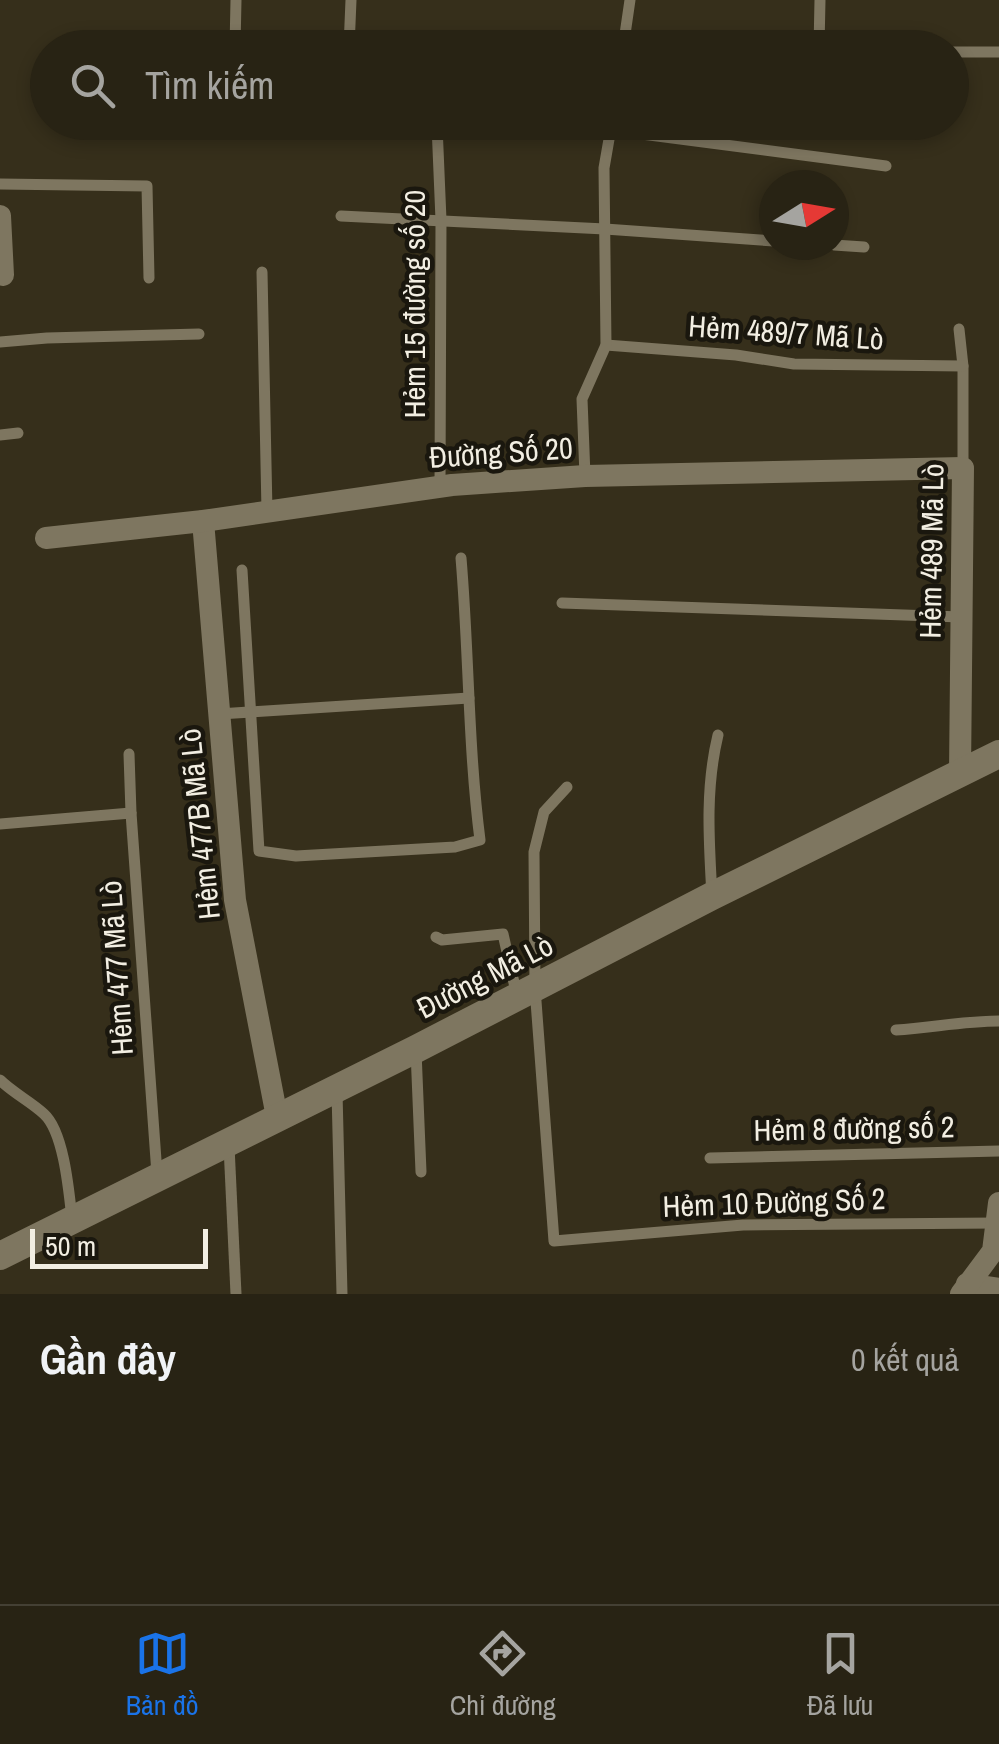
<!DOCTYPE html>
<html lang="vi">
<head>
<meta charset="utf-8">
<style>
  :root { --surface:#282314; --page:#342f22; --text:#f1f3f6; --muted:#a5a4a0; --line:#444034; --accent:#1a73e8 }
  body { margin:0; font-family:"Archivo Narrow",sans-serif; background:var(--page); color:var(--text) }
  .compass { position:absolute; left:759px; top:170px; width:90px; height:90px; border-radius:50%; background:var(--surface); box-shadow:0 5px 15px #0003; rotate:79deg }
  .scale { position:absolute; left:30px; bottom:25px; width:178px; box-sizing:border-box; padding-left:10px; border:5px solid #f2eee2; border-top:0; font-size:28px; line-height:35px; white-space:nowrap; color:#f2eee2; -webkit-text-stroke:8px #1a170e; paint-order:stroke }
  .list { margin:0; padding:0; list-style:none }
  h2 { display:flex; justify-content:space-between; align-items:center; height:130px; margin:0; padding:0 40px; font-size:42px }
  h2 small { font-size:32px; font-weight:400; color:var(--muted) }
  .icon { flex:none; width:55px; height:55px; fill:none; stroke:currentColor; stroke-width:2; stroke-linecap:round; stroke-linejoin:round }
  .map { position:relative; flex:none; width:999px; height:1294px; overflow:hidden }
  .search { position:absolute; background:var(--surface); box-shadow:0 5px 15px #0003; left:30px; right:30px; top:30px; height:110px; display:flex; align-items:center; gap:25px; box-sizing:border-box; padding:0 35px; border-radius:55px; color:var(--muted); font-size:38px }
  .sheet { height:310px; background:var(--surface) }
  nav { display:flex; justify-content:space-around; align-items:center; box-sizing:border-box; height:140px; border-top:2px solid var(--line); background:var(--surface); font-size:28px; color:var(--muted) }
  nav a { display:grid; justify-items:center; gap:5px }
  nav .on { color:var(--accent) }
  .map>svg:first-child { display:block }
</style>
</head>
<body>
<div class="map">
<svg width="999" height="1294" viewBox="0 0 999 1294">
  <rect width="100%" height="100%" fill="#362f1b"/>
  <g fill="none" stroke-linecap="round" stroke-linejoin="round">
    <!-- service -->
    <g stroke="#7e7660" stroke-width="11">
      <path d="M235,48L236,0"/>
      <path d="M349,48L351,0"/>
      <path d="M623,48L630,0"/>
      <path d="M819,48L820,0"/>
      <path d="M952,52H999"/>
      <path d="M437,125L441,220L440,486"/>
      <path d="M196,131L351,127L437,130H611L886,166"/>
      <path d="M0,184L147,186L149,278"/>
      <path d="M341,216L605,229L774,241"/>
      <path d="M834,245L864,247"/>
      <path d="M262,272L267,511"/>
      <path d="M959,329L963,366V468"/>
      <path d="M0,342L47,338L199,334"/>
      <path d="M606,345L736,355L794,364L963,366"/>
      <path d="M0,435L18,433"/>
      <path d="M585,476L582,399L606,345L604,168L612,122"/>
      <path d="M242,570L259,851L296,856L455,847L480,840C468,746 469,652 461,558"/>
      <path d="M562,603L961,617"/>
      <path d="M219,714L469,698"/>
      <path d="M129,754L131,813L157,1174"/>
      <path d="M567,787L544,812L534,852L535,988L554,1241L743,1225L997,1223"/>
      <path d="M0,824L131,813"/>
      <path d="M712,896C709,841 705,789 718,735"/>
      <path d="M436,937L442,940L503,934L517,996"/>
      <path d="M896,1030C931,1028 963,1021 999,1021"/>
      <path d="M416,1051L421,1172"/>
      <path d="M0,1080C13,1093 30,1101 44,1114C64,1132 69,1192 72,1219"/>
      <path d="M337,1092L342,1294"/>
      <path d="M229,1146L236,1294"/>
      <path d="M710,1158L999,1151"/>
    </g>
    <!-- minor -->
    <g stroke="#7e7660" stroke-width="22">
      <path d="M0,216L3,275"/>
      <path d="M203,521L235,900L277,1117"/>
      <path d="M46,538L203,521L452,485L585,476L963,468L960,774"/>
      <path d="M967,1284L999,1289"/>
      <path d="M961,1294L993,1251L999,1203"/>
    </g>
    <!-- secondary -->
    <path stroke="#7e7660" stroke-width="28" d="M0,1256L416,1049L712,896L999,754"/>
  </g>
  <g text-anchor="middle" stroke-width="9" stroke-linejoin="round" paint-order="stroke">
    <!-- street labels -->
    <g font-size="30" fill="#f2eee2" stroke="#1a170e">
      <text transform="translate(415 304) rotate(-90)" y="10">Hẻm 15 đường số 20</text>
      <text transform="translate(786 333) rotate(4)" y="10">Hẻm 489/7 Mã Lò</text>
      <text transform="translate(501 453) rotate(-4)" y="10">Đường Số 20</text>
      <text transform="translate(932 551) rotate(-89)" y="10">Hẻm 489 Mã Lò</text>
      <text transform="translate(200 824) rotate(-96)" y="10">Hẻm 477B Mã Lò</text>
      <text transform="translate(117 968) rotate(-94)" y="10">Hẻm 477 Mã Lò</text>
      <text transform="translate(485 977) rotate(-27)" y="10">Đường Mã Lò</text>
      <text transform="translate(854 1129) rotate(-1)" y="10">Hẻm 8 đường số 2</text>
      <text transform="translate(774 1203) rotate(-2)" y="10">Hẻm 10 Đường Số 2</text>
    </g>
  </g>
</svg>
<svg class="compass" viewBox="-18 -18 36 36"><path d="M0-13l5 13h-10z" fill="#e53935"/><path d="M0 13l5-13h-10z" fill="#a5a4a0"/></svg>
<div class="scale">50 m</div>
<div class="search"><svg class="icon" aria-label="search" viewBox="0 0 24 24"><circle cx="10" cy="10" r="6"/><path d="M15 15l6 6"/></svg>Tìm kiếm</div>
</div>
<section class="sheet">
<h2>Gần đây<small>0 kết quả</small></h2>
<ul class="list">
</ul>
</section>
<nav>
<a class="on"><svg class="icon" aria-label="map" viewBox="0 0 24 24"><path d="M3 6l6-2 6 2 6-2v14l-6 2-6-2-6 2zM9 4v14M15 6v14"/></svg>Bản đồ</a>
<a><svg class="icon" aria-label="directions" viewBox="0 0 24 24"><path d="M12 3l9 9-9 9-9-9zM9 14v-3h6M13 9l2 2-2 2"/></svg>Chỉ đường</a>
<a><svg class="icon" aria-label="saved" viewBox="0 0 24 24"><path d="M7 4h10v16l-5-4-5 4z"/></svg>Đã lưu</a>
</nav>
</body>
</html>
